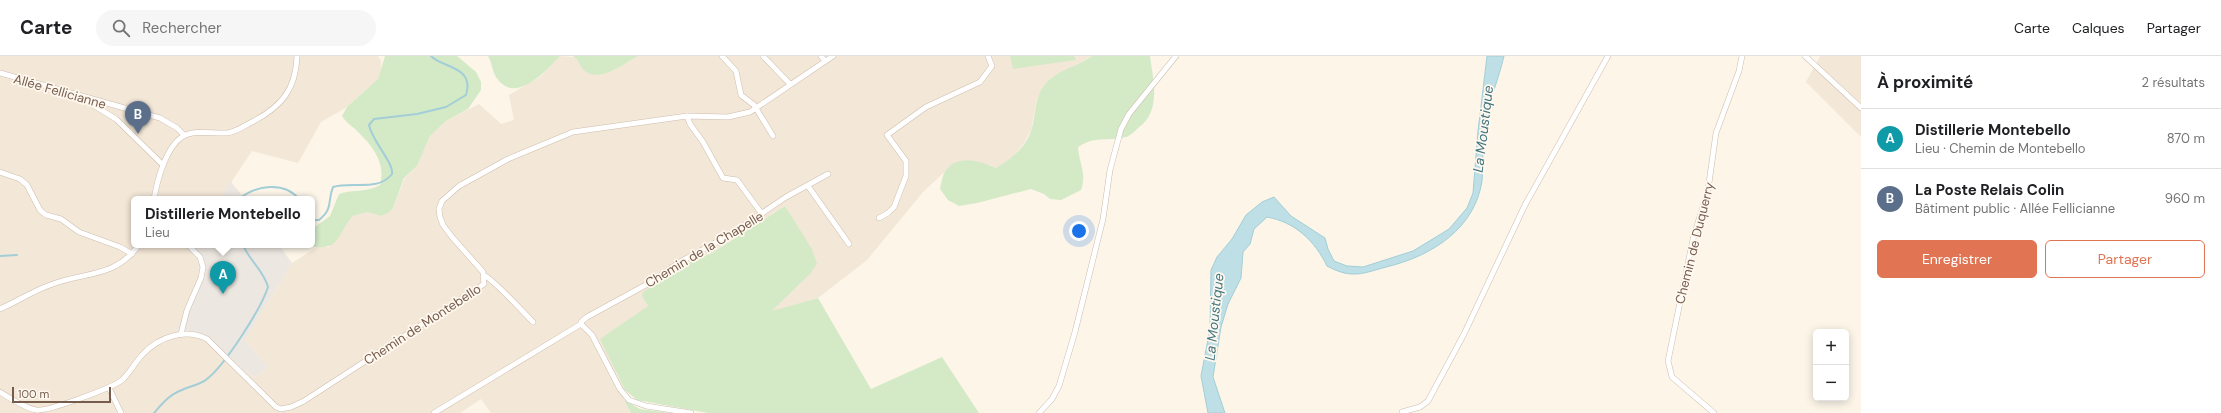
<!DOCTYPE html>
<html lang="fr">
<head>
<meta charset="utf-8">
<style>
  :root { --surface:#fff; --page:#f6f6f6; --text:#202124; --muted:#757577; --line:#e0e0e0; --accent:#e17452 }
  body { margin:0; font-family:"DM Sans",sans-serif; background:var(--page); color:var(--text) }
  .controls { position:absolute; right:12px; bottom:12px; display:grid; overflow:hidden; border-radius:6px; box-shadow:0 2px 10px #0003 }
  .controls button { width:36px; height:36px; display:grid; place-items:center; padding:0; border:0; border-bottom:1px solid var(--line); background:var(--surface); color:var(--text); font:20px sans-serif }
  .scale { position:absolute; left:12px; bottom:10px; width:99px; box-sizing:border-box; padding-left:4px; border:2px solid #765c4d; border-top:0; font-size:11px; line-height:14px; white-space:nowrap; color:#765c4d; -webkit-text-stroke:3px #fef8ef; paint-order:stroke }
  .you { position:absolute; left:1079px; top:175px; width:14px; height:14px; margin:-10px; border:3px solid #fff; border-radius:50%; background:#1a73e8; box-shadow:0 0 0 6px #1a73e833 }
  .badge { display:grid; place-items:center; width:26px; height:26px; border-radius:50%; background:var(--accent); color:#fff; font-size:13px; font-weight:700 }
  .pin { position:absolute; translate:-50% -33px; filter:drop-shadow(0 1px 2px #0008) }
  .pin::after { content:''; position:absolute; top:21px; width:14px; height:12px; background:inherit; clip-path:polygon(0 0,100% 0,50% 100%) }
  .popup { position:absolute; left:131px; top:140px; width:184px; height:52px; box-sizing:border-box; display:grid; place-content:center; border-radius:6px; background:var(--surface); filter:drop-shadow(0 1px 3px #0005); font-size:13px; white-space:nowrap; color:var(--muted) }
  .popup b { font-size:15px; color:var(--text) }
  .popup::after { content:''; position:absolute; left:50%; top:100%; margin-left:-8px; border:8px solid transparent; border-top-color:var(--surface) }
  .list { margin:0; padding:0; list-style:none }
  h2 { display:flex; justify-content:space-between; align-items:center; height:52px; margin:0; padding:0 16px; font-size:17px }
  h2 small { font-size:13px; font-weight:400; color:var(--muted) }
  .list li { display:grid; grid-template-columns:26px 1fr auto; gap:12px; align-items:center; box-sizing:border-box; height:60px; padding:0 16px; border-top:1px solid var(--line) }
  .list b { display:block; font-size:15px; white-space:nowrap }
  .list p { margin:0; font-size:13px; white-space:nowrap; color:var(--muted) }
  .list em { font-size:13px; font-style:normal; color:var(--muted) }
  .actions { display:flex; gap:8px; padding:12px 16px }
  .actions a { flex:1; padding:9px 0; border:1px solid var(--accent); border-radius:6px; text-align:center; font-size:14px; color:var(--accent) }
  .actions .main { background:var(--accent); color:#fff }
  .icon { flex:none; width:22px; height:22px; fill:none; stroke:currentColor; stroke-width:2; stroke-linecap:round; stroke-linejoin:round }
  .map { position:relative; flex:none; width:1861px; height:357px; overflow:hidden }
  header { display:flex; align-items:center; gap:24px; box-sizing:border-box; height:56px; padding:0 20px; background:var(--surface); border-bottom:1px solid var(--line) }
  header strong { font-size:19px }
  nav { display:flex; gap:22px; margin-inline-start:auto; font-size:14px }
  .search { width:280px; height:36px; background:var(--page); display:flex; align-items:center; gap:10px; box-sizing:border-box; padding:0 14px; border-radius:22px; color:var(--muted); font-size:15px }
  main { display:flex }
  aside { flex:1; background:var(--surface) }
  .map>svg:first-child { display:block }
</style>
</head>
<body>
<header>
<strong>Carte</strong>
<div class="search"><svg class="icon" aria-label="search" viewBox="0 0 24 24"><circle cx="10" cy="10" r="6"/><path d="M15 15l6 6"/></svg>Rechercher</div>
<nav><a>Carte</a><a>Calques</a><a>Partager</a></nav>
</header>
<main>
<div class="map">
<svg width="1861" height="357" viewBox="0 0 1861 357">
  <rect width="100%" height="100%" fill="#fcf5e8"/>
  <!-- residential -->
  <g fill="#f3e7d7">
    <path d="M0,0H378L381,5V13L378,23L347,51L321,66L298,107L252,95L220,143H134V189H195L200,222L177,274L192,275L205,279L254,322L268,311L245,284L292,207L317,191H329L353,160L367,156L381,160L393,152L405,122L417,110L430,80L446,65L479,48L501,68L514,64L509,39L540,21L560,0L575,1L582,12L614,14L638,0H1092L1052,21L1037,42L1031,74L1024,87L1012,102L996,112L990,109H952L923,136L867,204L818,242L771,256L810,218L785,150L712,197L695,204L645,244L648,250L616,317L625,334L624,344L631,357H491L481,343L460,357H0Z"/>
    <path d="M1820,0H1861V81L1806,26Z"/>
  </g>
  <!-- industrial -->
  <g fill="#ede7e1">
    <path d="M230,125L245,143H220Z"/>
    <path d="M195,189H279L292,207L245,284L268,311L254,322L205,279L192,275L176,274L200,222Z"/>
  </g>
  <!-- green -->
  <g fill="#d4eac7">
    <path d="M385,0H457L476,16L481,26V34L468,53L446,65L430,80L417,110L404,122L393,152L388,157L381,160L367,156L353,160C336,179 341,196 309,190L312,189V173L330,160L339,138C353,133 366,137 380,129C386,109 374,91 359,77C353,70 347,68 342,60L347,51L378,23Z"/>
    <path d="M488,0H560C546,15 515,50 496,21C492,15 492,6 488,0Z"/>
    <path d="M573,0H638C625,7 602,26 586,16C580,12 579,4 573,0Z"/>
    <path d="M1010,0H1074L1076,4L1013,13Z"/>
    <path d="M1092,0H1150C1153,24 1162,55 1138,72C1135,75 1130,80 1126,81C1107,86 1097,79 1078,91C1079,107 1087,118 1081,134L1061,144L1050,143L1044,138L1031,133L977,147L959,150L948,144L940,133C941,128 942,122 944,117C956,97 980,105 996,112C1011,103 1025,92 1031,75C1036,60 1034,44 1043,31C1055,14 1076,11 1092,0Z"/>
    <path d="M785,150L812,193L817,208L810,218L772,255L818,242L871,333L942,301L979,357H708L637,344L625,334L600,283L648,250L642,240L643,236L684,209L712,197Z"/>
    <path d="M624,344L640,353L670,357H631Z"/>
  </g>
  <!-- water -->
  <path fill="#bddfe5" stroke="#a3ced7" d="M1487,0H1504C1499,22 1489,45 1485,67C1481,86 1484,106 1482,125C1475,172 1433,199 1390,210C1363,217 1353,224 1327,210C1315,185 1295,166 1267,161L1254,173L1250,188L1243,196L1241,222L1228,248L1221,271L1213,321L1225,357H1208L1201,320L1210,273L1211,214L1217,201L1232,183L1246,159L1262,146L1274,141L1291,160L1325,182L1328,193L1334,205L1347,210L1363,211L1413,195L1449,173L1467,152L1473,137L1478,75Z"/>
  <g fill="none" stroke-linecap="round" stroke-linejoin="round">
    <!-- stream -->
    <g stroke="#a3ced7" stroke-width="2">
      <path d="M239,143C256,129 284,125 299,143"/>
      <path d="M312,164H319C334,152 327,145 333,131C352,125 378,136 392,118C394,107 372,85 369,69L374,63L417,58L446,51L466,39C475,10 442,12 431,0"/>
      <path d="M0,200L17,199"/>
      <path d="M154,357C162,348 170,338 182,334C190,330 200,329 207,323C225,309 261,253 268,231C264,215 249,204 243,189"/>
    </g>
    <!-- minor casing -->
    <g stroke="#cebdae" stroke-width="6">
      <g id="minor">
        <path d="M722,0L736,15L741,39L754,49L773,80"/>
        <path d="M763,0L790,28"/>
        <path d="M821,0L825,5"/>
        <path d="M1805,0L1861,52"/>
        <path d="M0,17L160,62L177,72L184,79"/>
        <path d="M85,44L116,63L163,109"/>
        <path d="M687,60L690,68L703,86L723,122L737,124L762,158"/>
        <path d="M0,116L20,123L27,129L40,154L46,159L61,163L79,176L120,191L132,198"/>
        <path d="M808,130L849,188"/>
        <path d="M154,143C157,125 166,91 182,81C195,73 213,78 227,77C236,76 244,70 252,66C281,51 296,34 297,0"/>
        <path d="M879,162L888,157L894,151L906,120V105L887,79L926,51L980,26L992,10L988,0"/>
        <path d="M485,220C494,224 523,256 533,266"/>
        <path d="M0,253C16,246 33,235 50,229C85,215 114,223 139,189"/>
        <path d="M581,268V266L587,261L653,225L678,207L728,180L786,141L828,118"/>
        <path d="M581,268L592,279L620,333L629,344L646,350L691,357"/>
        <path d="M181,278L187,254L201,222L203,211L200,201L188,189"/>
        <path d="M109,332L121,357"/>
        <path d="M0,336C11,343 23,351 36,354C47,356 112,332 122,324C130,317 135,306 143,298C159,281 185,272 207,283L276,351L281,353L291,351L304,345L484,228L483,216L452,181L443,169L440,161L439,153L442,145L459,130L508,103L573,76L687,60L728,61L750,56L833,0"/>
        <path d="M1402,356L1420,351L1428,345L1464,278L1525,149L1608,0"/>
        <path d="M434,357L581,268"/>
        <path d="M1039,357L1052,343L1059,330L1075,276L1103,163L1110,114L1121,73L1129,58L1176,0"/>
        <path d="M1714,357L1672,321L1668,305L1693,183L1708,134L1716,77L1739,15L1742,0"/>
      </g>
    </g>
    <!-- minor -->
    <use href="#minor" stroke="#fff" stroke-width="5"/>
  </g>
  <g text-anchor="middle" stroke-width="3.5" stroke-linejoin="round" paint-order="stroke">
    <!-- street labels -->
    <g font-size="13" fill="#765c4d" stroke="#fef8ef">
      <text transform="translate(60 35) rotate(16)" y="5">Allée Fellicianne</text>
      <text transform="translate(1694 187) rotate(-76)" y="5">Chemin de Duquerry</text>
      <text transform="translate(704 193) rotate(-31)" y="5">Chemin de la Chapelle</text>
      <text transform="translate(422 268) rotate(-33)" y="5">Chemin de Montebello</text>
    </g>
    <!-- water labels -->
    <g font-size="14" font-style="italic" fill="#437681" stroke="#fef8ef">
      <text transform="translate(1483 73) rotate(-83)" y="5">La Moustique</text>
      <text transform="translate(1214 261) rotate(-84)" y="5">La Moustique</text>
    </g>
  </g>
</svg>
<div class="controls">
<button>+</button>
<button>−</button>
</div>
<div class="scale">100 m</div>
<div class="you"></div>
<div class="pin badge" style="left:223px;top:238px;background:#0f9aa8">A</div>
<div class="popup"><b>Distillerie Montebello</b>Lieu</div>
<div class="pin badge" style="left:138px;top:78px;background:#5c6f8a">B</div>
</div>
<aside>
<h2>À proximité<small>2 résultats</small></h2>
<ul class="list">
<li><span class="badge" style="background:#0f9aa8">A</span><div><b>Distillerie Montebello</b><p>Lieu · Chemin de Montebello</p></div><em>870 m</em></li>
<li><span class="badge" style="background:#5c6f8a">B</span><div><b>La Poste Relais Colin</b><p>Bâtiment public · Allée Fellicianne</p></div><em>960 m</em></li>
</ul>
<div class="actions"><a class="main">Enregistrer</a><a>Partager</a></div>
</aside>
</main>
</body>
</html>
